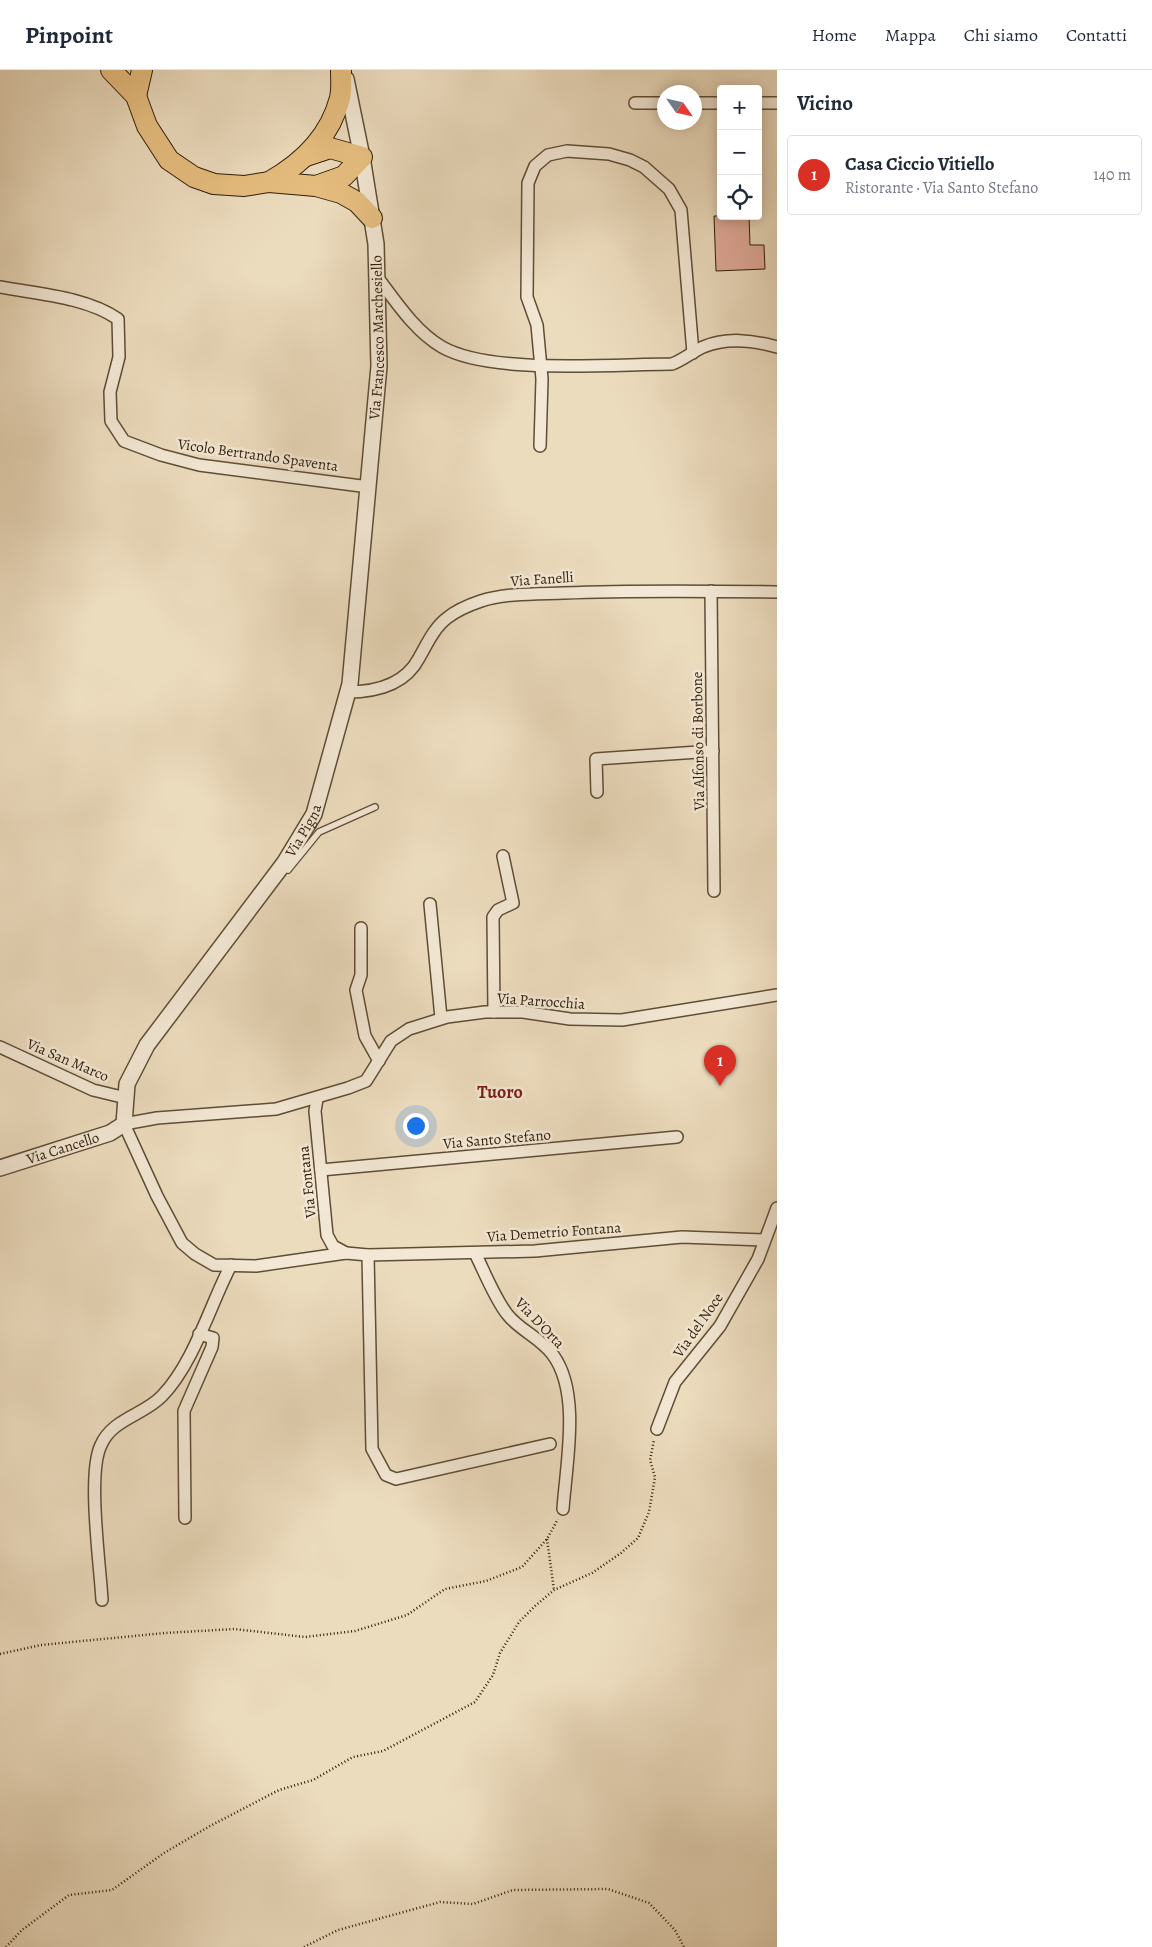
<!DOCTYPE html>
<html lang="it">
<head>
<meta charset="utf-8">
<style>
  :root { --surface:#fff; --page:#f2f2f3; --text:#1f2937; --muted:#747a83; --line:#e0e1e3; --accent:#d93025 }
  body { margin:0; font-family:Alegreya,serif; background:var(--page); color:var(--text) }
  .controls { position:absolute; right:15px; top:15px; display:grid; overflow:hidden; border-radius:5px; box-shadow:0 2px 12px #0003 }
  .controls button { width:45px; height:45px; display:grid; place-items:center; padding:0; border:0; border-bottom:1px solid var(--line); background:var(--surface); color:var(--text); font:25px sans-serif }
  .compass { position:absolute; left:657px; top:15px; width:45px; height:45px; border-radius:50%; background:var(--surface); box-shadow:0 2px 12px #0003; rotate:124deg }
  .you { position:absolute; left:415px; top:1055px; width:18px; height:18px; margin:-12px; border:4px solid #fff; border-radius:50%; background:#1a73e8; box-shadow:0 0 0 8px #1a73e833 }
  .badge { display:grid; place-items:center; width:32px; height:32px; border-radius:50%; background:var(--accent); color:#fff; font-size:16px; font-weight:700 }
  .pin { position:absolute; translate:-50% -41px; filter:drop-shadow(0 1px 2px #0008) }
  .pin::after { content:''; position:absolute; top:26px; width:18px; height:15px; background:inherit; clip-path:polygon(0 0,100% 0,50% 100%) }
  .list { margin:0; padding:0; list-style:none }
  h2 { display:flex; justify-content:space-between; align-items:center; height:65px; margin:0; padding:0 20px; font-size:21px }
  h2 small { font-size:16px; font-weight:400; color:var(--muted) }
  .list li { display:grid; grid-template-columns:32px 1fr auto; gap:15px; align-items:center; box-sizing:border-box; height:80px; margin:0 10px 10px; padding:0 10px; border:1px solid var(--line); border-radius:5px }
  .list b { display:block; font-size:19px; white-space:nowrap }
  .list p { margin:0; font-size:16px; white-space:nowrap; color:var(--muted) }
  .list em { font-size:16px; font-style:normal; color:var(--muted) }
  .icon { flex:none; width:28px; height:28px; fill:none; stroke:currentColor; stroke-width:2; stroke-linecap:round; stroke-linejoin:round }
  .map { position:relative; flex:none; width:777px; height:1877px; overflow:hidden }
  header { display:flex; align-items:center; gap:30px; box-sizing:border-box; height:70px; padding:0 25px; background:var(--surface); border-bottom:1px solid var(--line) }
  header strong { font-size:24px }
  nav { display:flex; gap:28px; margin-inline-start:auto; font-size:18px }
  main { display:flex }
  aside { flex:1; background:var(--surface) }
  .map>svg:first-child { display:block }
</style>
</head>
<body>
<header>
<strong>Pinpoint</strong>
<nav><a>Home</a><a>Mappa</a><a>Chi siamo</a><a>Contatti</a></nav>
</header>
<main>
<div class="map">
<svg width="777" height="1877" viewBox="0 0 777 1877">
  <rect width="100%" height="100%" fill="#ecdcbe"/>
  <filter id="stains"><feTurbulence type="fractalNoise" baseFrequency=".004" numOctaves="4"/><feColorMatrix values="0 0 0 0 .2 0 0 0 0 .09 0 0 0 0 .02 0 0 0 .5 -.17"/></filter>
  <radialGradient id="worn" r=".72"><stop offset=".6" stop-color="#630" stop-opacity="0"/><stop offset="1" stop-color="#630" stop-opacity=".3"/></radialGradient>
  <!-- building -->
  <path fill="#e0ab9a" stroke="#301d09" d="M714,146H749L750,175H764L765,199L716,201Z"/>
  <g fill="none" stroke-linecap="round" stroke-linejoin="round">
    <!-- service casing -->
    <g stroke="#5f4d36" stroke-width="8">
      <path id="service" d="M288,800L319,762L375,737"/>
    </g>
    <!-- minor casing -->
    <g stroke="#5f4d36" stroke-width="14">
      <g id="minor">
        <path d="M635,33H664"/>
        <path d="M694,33H721"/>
        <path d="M758,33H777"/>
        <path d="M378,208C396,232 415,261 442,277C491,305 613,294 672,294C683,290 692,282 703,277C727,267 752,270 777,277"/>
        <path d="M0,217C38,224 86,227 118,249L119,287L110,322L111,351L124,371L161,385L199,395L369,417"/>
        <path d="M540,376L542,309L537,255L527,227L528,113L535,96L548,85L567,81L609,84L630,90L644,97L669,119L681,140L693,283"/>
        <path d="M711,521L714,821"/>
        <path d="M347,622C375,622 405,615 419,588C427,574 434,558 447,548C457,540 469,535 481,531C506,523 537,524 564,523C635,520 706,521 777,522"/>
        <path d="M597,722L596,689L713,681"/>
        <path d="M430,834L441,948"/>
        <path d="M361,858V905L356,920L365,966L379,991"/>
        <path d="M494,942L493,847L498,840L513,833L503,786"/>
        <path d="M0,977L93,1020L126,1028"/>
        <path d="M317,1029L315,1041L327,1165L333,1176L346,1183"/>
        <path d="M321,1100L677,1067"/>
        <path d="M764,1170L682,1167L535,1181L368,1185L346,1183L256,1196L214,1195L195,1184L182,1173L157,1126L124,1054L157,1048L276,1039L348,1018L366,1011L391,971L409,959L447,947L485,942H523L570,949L622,950L777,925"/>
        <path d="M475,1183C485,1203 494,1227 507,1244C519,1260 541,1268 553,1285C581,1323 566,1394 563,1439"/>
        <path d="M368,1185L372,1379L386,1405L396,1409L550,1374"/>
        <path d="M657,1359L675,1312L720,1256L758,1189L777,1138"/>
        <path d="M185,1448L184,1341L212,1277L213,1268L199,1264"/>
        <path d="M102,1530C100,1494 87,1403 101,1375C112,1349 144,1345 162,1326C194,1293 210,1235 231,1195"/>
      </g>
    </g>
    <!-- tertiary casing -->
    <g stroke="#5f4d36" stroke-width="18">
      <g id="tertiary">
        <path id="s1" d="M0,1098L110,1063L124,1054L127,1014L147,975L285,792L314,744L350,614L379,296L376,174L362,87L346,9"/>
      </g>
    </g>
    <!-- trunk casing -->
    <g stroke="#301d09" stroke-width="22">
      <g id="trunk">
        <path d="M111,0L136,26L147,56L169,90L194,107L214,114L244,116L269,112L316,116L341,123L357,132L372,148"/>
        <path d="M136,26L142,0"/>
        <path d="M306,86L330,78L362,87L344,106L316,116"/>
        <path d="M269,112C303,93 330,67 340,28C342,19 341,9 341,0"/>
      </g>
    </g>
    <!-- path -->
    <g stroke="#301d09" stroke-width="2.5" stroke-dasharray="1 2.5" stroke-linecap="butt">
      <path d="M547,1469L554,1520"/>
      <path d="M0,1584L41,1575L165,1563L234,1559L305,1567L355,1561L407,1545L445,1519L486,1511L522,1497L547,1469L558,1449"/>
      <path d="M6,1877L22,1860L69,1825L112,1820L164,1783L210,1756L279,1720L313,1710L353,1687L383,1681L475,1632L493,1605L500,1583L519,1552L535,1536L554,1520L592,1503L621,1483L638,1468L649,1442L655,1407L650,1390L654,1370"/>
      <path d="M304,1877L338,1860L440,1832L473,1834L513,1820L608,1819L649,1833L675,1860L684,1877"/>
    </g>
    <!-- service -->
    <use href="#service" stroke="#f3e8d5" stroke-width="5.5"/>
    <!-- minor -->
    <use href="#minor" stroke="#f3e8d5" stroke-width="11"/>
    <!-- tertiary -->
    <use href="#tertiary" stroke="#f3e8d5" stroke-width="15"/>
    <!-- trunk -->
    <use href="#trunk" stroke="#e6be7f" stroke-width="20"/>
  </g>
  <g text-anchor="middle" stroke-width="5" stroke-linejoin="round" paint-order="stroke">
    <!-- street labels -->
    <g font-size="15" fill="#301d09" stroke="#f3e8d5">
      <text dy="5" stroke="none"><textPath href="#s1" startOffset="984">Via Francesco Marchesiello</textPath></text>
      <text transform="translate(258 385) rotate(8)" y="5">Vicolo Bertrando Spaventa</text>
      <text transform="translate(542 509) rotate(-4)" y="5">Via Fanelli</text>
      <text transform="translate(698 671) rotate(-91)" y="5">Via Alfonso di Borbone</text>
      <text dy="5" stroke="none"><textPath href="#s1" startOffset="482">Via Pigna</textPath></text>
      <text transform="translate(541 931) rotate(4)" y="5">Via Parrocchia</text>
      <text transform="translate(68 990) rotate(23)" y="5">Via San Marco</text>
      <text transform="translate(497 1069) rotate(-5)" y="5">Via Santo Stefano</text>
      <text dy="5" stroke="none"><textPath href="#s1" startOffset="66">Via Cancello</textPath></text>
      <text transform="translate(307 1112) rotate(-96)" y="5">Via Fontana</text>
      <text transform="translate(554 1162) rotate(-4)" y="5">Via Demetrio Fontana</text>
      <text transform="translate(540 1253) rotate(46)" y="5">Via D'Orta</text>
      <text transform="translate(698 1255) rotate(-55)" y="5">Via del Noce</text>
    </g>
    <!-- quarter labels -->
    <g font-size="18" font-weight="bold" fill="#7a1f14" stroke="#f3e8d5">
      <text x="500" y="1028">Tuoro</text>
    </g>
  </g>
  <rect width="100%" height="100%" filter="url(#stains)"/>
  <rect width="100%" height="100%" fill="url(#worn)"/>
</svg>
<div class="controls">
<button>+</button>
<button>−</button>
<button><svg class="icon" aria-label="locate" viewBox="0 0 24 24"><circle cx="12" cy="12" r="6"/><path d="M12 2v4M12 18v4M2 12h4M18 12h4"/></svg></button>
</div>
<svg class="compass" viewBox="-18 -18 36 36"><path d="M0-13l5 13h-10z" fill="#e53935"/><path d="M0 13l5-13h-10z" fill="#747a83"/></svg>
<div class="you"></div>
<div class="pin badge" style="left:720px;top:1016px">1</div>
</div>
<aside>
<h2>Vicino<small></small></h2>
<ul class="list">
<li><span class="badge">1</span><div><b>Casa Ciccio Vitiello</b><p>Ristorante · Via Santo Stefano</p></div><em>140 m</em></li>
</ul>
</aside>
</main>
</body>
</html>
